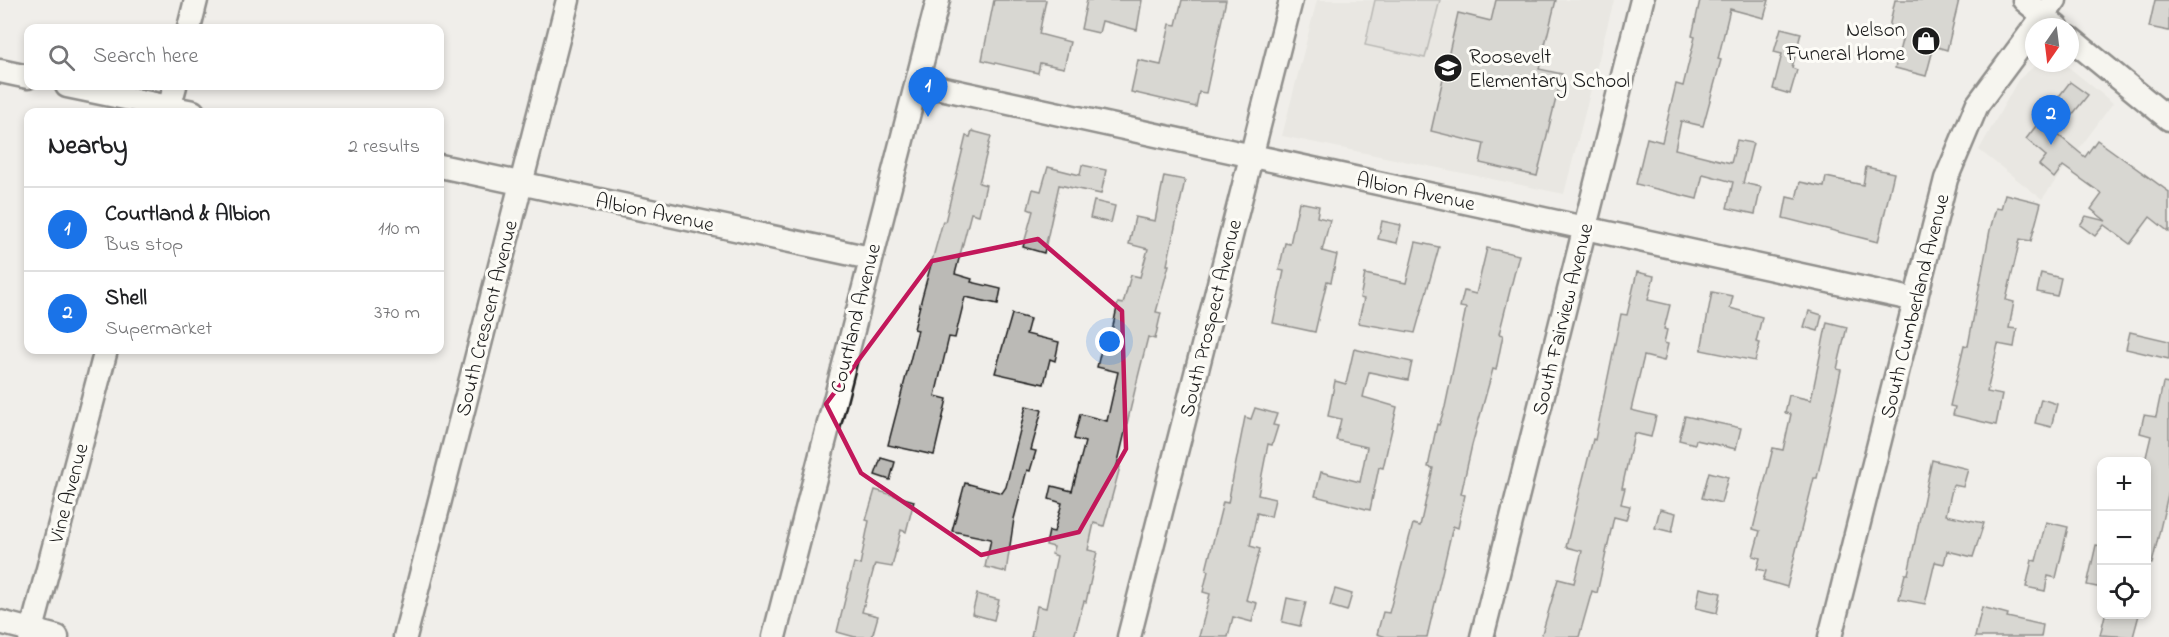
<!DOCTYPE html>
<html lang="en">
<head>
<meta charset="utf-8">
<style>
  :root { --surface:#fff; --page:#f6f6f6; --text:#202124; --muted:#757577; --line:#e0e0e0; --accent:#1a73e8 }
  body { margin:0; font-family:"Indie Flower",sans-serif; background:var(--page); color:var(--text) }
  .controls { position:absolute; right:18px; bottom:18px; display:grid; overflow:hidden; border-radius:12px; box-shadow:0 3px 9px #0003 }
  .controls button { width:54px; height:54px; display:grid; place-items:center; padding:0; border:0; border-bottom:2px solid var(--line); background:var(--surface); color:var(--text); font:30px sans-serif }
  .compass { position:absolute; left:2025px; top:18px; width:54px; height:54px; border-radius:50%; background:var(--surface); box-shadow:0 3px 9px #0003; rotate:194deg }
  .you { position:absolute; left:1110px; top:342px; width:21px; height:21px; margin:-15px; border:4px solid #fff; border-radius:50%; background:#1a73e8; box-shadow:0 0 0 9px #1a73e833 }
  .badge { display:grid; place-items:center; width:39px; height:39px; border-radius:50%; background:var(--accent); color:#fff; font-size:20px; font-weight:700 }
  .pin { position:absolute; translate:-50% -50px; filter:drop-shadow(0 2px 3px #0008) }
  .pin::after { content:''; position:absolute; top:32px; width:21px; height:18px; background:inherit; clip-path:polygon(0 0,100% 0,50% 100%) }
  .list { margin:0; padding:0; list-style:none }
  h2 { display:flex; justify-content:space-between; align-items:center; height:78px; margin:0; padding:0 24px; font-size:26px }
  h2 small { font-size:20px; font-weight:400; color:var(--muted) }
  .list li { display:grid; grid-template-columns:39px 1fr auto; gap:18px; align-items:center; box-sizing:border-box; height:84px; padding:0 24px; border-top:2px solid var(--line) }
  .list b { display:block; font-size:22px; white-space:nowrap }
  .list p { margin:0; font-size:20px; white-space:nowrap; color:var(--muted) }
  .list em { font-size:20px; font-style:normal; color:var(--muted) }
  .icon { flex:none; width:33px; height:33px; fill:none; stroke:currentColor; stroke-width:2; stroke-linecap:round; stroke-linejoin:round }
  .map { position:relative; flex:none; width:2169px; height:637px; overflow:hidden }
  .search { position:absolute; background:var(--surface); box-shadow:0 3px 9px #0003; left:24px; top:24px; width:420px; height:66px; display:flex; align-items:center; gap:15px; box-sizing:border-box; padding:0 21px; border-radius:12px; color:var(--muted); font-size:22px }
  .panel { position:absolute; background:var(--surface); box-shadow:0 3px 9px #0003; left:24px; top:108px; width:420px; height:246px; border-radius:12px }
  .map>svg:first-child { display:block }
</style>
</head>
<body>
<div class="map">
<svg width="2169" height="637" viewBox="0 0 2169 637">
  <rect width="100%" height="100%" fill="#f0eeea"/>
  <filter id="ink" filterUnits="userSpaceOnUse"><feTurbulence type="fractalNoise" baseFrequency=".0167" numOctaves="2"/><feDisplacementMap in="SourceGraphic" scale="12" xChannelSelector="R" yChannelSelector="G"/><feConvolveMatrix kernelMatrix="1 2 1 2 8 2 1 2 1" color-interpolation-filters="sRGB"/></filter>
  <g filter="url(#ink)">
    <!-- built -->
    <g fill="#e0deda">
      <path d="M1317,0H1614L1564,194L1282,136Z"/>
      <path d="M2038,63L2066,65L2113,103L2042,199L1979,150L2018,80Z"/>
    </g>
    <!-- green -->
    <path fill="#d0cfcc" stroke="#767674" stroke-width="1.5" d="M1375,0H1440L1425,58L1365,45Z"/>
    <!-- building -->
    <g fill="#bbbab6" stroke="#1c1c1c" stroke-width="1.5">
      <path d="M994,0H1046L1039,34L1070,42L1064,68L1040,63L1038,73L982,60Z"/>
      <path d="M1087,0H1142L1137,30L1102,21L1099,33L1081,29Z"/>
      <path d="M1182,0H1226L1206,93L1199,92L1196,107L1131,92L1138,60L1161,65L1170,24L1176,25Z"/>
      <path d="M1496,0H1556L1539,69L1562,74L1537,176L1480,163L1484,144L1431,131L1458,13L1491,21Z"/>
      <path d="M1700,0H1769L1764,18L1730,9L1718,59L1721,60L1703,126L1681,121L1675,149L1731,163L1737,140L1753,143L1743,183L1761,187L1755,214L1727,208L1733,182L1703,174L1697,199L1636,184L1647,138L1662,142L1676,84L1683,86L1695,37L1692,36Z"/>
      <path d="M1895,0H1959L1947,50L1934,46L1926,76L1895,68L1903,36L1888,32Z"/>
      <path d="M2155,0H2169V31L2149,27Z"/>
      <path d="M1781,28L1801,33L1792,68L1797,70L1790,94L1773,89L1782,54L1774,52Z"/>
      <path d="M2070,82L2088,95L2057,134L2085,157L2097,140L2169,192V232L2150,217L2130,244L2104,225L2095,236L2080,225L2086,216L2106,221L2091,209L2102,194L2063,166L2054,178L2039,165L2046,156L2026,139Z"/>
      <path d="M972,131L991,136L979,183L986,185L979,215L971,213L955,274L972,279L971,282L1001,289L998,304L965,297L955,338L949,337L935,396L947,399L934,455L888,445L918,330L914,329L922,297L943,221L945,222L966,136L970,137Z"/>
      <path d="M1082,165L1106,170L1101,194L1059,185L1044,253L1023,247L1033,211L1028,209L1033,189L1041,191L1048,167L1080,175Z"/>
      <path d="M1866,167L1894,173L1878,242L1783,218L1787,197L1796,199L1800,182L1824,187L1826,177L1863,185Z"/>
      <path d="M1164,176L1185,180L1167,265H1169L1156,312L1161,313L1155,339L1148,337L1138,377L1117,466L1120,467L1104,526L1094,523L1088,550L1097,552L1086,602L1084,601L1074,637H1031L1037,606L1046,608L1057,556L1052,554L1054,547L1046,545L1049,531L1054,532L1062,503L1049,499L1052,486L1072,491L1085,442L1074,439L1080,414L1107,421L1118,372L1097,367L1105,333L1111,335L1118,303L1123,304L1131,275L1140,277L1148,249L1129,244L1135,217L1155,221Z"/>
      <path d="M2005,194L2041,203L2031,241L2020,239L2006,300L2014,302L2009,328L2017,329L2014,347L1998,344L1987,392L2002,395L1996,425L1953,415L1955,407L1950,406L1964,345L1968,346L1990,230L1996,208L2001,209Z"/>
      <path d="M1094,201L1115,206L1111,223L1090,218Z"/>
      <path d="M1299,202L1319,206L1317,217L1330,220L1322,251L1337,255L1331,282L1327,281L1315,332L1273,323L1284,271L1279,270L1285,243L1290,244Z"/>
      <path d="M1382,221L1401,225L1397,243L1378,239Z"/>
      <path d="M1416,242L1439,247L1415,333L1358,323L1364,299L1360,298L1365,274L1406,283Z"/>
      <path d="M1487,248L1519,255L1499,334L1503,335L1496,370L1493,369L1472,445L1461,494L1465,495L1458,528L1453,526L1427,637H1386L1377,634L1383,612L1389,613L1413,524L1420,526L1433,468L1428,467L1437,424L1439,425L1445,407L1466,308L1460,307L1464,291L1476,294Z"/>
      <path d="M1637,272L1654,276L1648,300L1670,305L1664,329L1667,330L1664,343L1668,344L1664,361L1644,356L1631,410L1656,416L1651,437L1634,433L1622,488H1625L1621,504L1630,506L1626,520L1614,517L1597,593L1592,591L1579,637H1541L1558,579L1574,583L1582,551L1566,547L1593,439L1595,440L1621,314L1627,315Z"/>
      <path d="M2041,273L2061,278L2057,296L2037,292Z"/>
      <path d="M1712,292L1733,296L1730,308L1762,317L1756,342L1760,343L1755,361L1701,350Z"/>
      <path d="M1809,311L1822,315L1818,331L1804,327Z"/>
      <path d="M1012,314L1030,319L1026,334L1059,342L1055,361L1050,359L1044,384L995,373Z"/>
      <path d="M1827,322L1847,327L1837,369L1841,370L1817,478H1814L1787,587L1763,580L1766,571L1757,569L1760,558L1753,556L1760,531L1753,529L1773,448L1783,450L1791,414L1785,413L1789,395L1811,400Z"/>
      <path d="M2130,332L2169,341V359L2126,349Z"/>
      <path d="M1354,349L1412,362L1408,380L1369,372L1363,397L1397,407L1383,468L1379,467L1370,510L1315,496L1321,472L1360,482L1367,447L1336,440L1341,419L1328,416L1335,381L1346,384Z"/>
      <path d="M2163,383L2169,384V490L2152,564L2146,563V457L2151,436L2140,433L2144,415L2156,417Z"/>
      <path d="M2041,399L2057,404L2051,427L2035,423Z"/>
      <path d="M1026,406L1042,410L1031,450L1036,451L1030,471L1027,470L1014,519L1006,572L985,567L991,539L952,531L965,483L1002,493L1006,487Z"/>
      <path d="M1255,408L1277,414L1273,425L1278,426L1272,445L1268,444L1258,495L1275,499L1271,517L1257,513L1250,546L1260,549L1246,600L1257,603L1252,622L1233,617L1228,637H1199L1210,594L1203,592L1208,571L1206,570L1223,502L1228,503L1245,417L1251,419Z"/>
      <path d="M1685,416L1741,428L1736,449L1696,440L1695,444L1679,440Z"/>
      <path d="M881,458L895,462L890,480L875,475Z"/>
      <path d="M1932,460L1968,469L1963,487L1953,485L1946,515L1984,523L1973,557L1947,551L1944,564L1935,562L1925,604L1899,599L1905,574H1908Z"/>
      <path d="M1709,472L1728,477L1721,503L1702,498Z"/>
      <path d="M875,490L914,501L906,532L901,530L892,567L875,564L862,612L878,616L872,637H855L837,632L854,563L860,565L869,521L866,520Z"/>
      <path d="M1660,509L1676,513L1672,532L1655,528Z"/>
      <path d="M2046,522L2068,527L2056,578L2048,576L2045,591L2026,587L2032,560L2036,561Z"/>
      <path d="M2096,545L2102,546V588L2087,585Z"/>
      <path d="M1700,588L1721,593L1717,613L1696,608Z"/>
      <path d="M1335,589L1352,594L1347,611L1330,606Z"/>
      <path d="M977,594L999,600L994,620L972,614Z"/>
      <path d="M1287,598L1306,602L1300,626L1282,622Z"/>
      <path d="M1982,607L2008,614L2007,617L2043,625L2041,637H1975Z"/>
      <path d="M2105,615H2139L2133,637L2100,635Z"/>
    </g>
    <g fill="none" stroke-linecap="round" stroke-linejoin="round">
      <!-- minor casing -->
      <g stroke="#1c1c1c" stroke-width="27">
        <g id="minor">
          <path d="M2024,0L2057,27"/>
          <path d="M189,28L196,0"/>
          <path d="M2070,38L2169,119"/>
          <path d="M0,71L28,77"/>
          <path d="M917,83L1916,300"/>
          <path d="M67,86L193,112"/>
          <path d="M168,112L175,86"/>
          <path d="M440,166L870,258"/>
          <path d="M0,622L57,637"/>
          <path d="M30,637L106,350"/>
          <path d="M405,637L568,0"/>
          <path d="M774,637L938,0"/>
          <path d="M1129,637L1291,0"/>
          <path d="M1482,637L1642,0"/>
          <path d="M1830,637L1946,179L1977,105L2055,0"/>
        </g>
      </g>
      <!-- minor -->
      <use href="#minor" stroke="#fdfcf7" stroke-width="22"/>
    </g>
  </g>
  <!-- marked area -->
  <path d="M0 0H2169V637H0ZM1038,239L1122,311L1126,449L1079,532L981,555L861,473L826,404L932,261Z" fill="#f0eeea" fill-opacity=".55" fill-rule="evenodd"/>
  <path fill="none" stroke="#c2185b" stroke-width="4.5" stroke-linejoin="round" d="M1038,239L1122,311L1126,449L1079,532L981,555L861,473L826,404L932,261Z"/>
  <!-- icons -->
  <defs>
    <g id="shop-disc" transform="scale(1.5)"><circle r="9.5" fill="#1c1c1c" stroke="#fdfcf7"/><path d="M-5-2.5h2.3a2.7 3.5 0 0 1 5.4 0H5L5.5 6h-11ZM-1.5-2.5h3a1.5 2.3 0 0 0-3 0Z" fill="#fff"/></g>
    <g id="school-disc" transform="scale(1.5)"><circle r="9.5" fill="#1c1c1c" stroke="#fdfcf7"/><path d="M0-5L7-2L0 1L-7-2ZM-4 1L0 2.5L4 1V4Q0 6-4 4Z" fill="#fff"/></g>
  </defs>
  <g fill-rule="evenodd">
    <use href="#shop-disc" x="1926" y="41"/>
    <use href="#school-disc" x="1448" y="68"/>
  </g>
  <g text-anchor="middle" stroke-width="6" stroke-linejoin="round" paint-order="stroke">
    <!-- poi labels -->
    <g font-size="21" fill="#1c1c1c" stroke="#fdfcf7" text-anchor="end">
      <text x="1905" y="36">Nelson<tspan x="1905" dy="24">Funeral Home</tspan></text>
      <text x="1469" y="63" text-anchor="start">Roosevelt<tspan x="1469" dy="24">Elementary School</tspan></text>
    </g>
    <!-- street labels -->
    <g font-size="21" fill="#1c1c1c" stroke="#fdfcf7">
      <text transform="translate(1416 191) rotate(12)" y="7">Albion Avenue</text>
      <text transform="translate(655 212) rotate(12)" y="7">Albion Avenue</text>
      <text transform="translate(1914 306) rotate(-76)" y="7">South Cumberland Avenue</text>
      <text transform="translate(486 318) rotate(-76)" y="7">South Crescent Avenue</text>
      <text transform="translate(855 318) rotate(-76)" y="7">Courtland Avenue</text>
      <text transform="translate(1210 318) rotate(-76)" y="7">South Prospect Avenue</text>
      <text transform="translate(1562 319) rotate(-76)" y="7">South Fairview Avenue</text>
      <text transform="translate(68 493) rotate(-75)" y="7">Vine Avenue</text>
    </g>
  </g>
</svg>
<div class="controls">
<button>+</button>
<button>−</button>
<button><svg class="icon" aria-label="locate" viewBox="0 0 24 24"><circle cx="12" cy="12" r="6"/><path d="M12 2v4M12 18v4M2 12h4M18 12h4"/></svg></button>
</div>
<svg class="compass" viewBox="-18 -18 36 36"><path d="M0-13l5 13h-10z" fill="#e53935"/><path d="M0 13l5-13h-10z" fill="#757577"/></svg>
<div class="you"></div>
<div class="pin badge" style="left:928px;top:117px">1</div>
<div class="pin badge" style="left:2051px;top:145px">2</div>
<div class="search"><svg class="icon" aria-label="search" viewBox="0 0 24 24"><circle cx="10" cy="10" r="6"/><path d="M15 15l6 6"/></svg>Search here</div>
<section class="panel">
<h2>Nearby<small>2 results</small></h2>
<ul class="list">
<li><span class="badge">1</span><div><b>Courtland &amp; Albion</b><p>Bus stop</p></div><em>110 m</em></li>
<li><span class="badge">2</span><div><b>Shell</b><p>Supermarket</p></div><em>370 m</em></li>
</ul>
</section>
</div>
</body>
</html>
